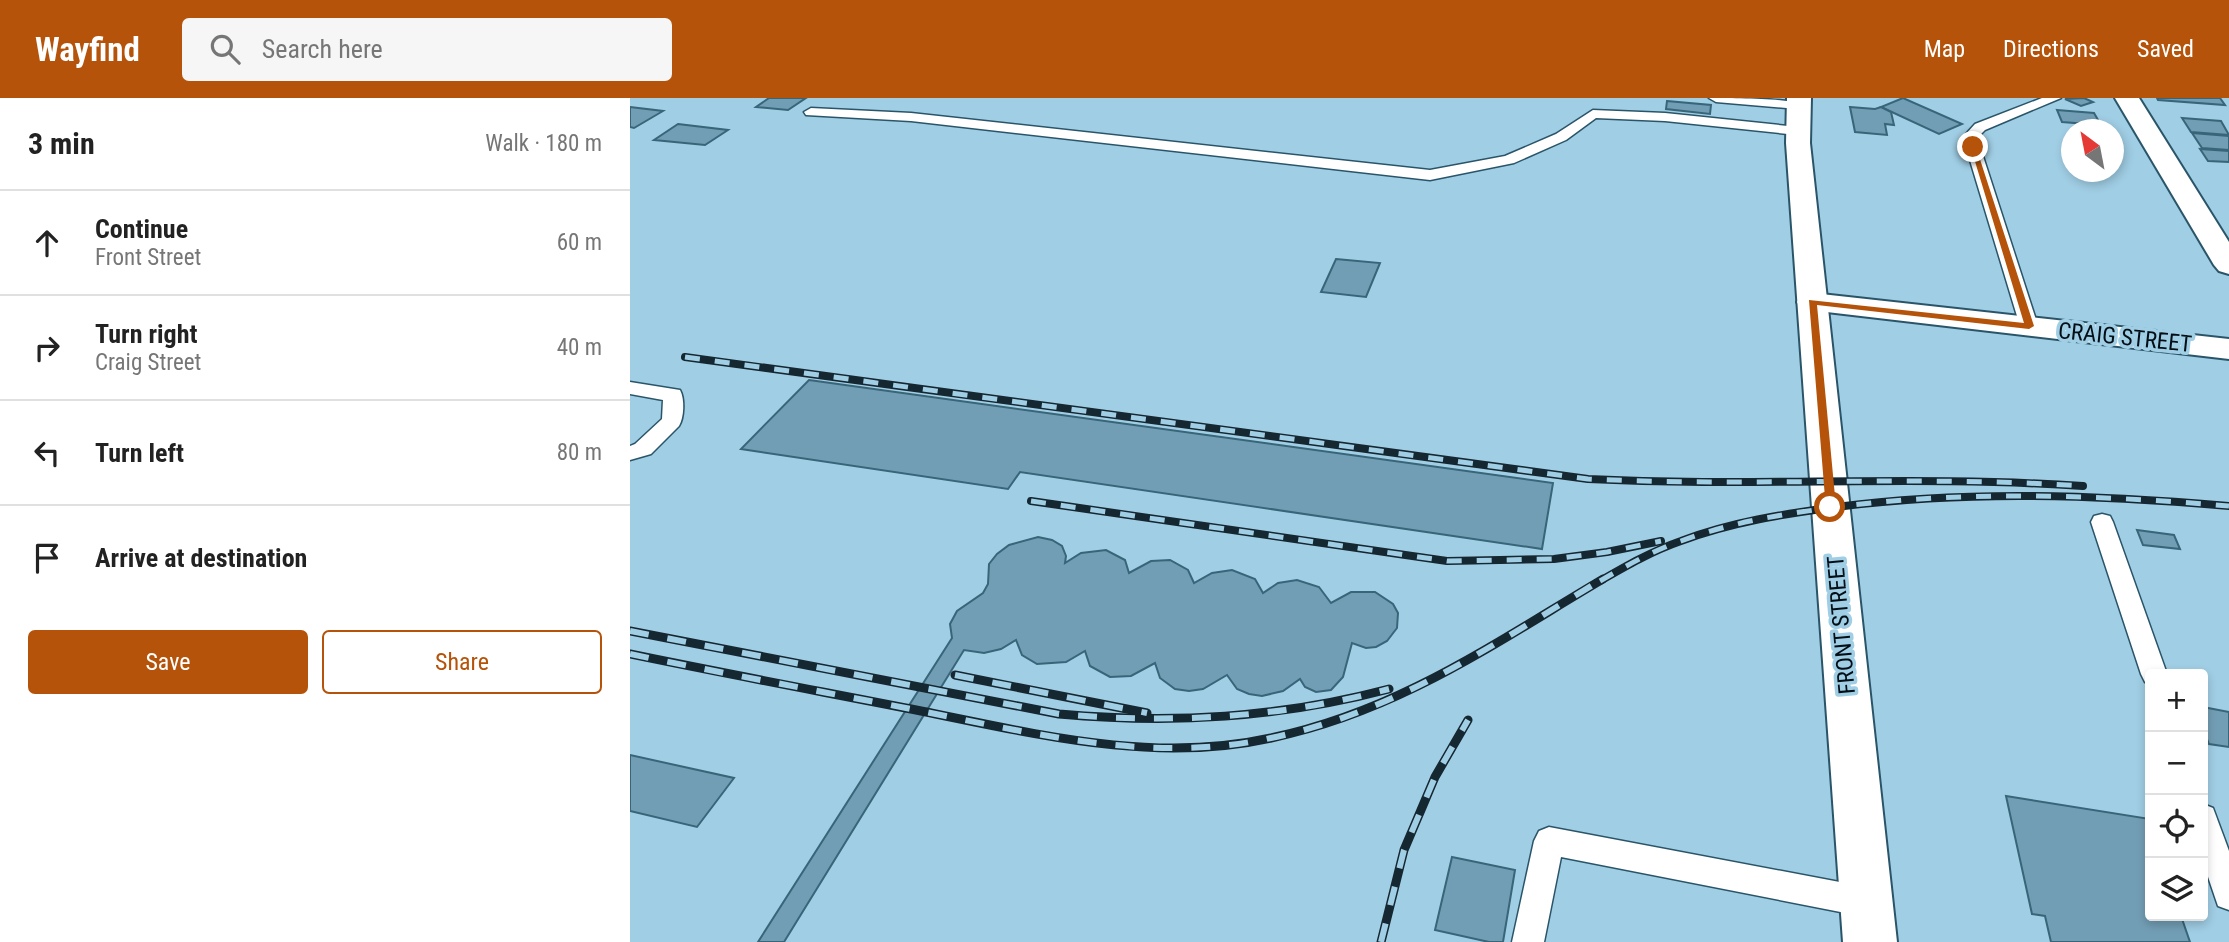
<!DOCTYPE html>
<html lang="en">
<head>
<meta charset="utf-8">
<style>
  :root { --surface:#fff; --page:#f6f6f6; --text:#222; --muted:#767676; --line:#e0e0e0; --accent:#b45309 }
  body { margin:0; font-family:"Roboto Condensed",sans-serif; background:var(--page); color:var(--text) }
  .controls { position:absolute; right:21px; bottom:21px; display:grid; overflow:hidden; border-radius:7px; box-shadow:0 4px 10px #0003 }
  .controls button { width:63px; height:63px; display:grid; place-items:center; padding:0; border:0; border-bottom:2px solid var(--line); background:var(--surface); color:var(--text); font:35px sans-serif }
  .compass { position:absolute; left:1431px; top:21px; width:63px; height:63px; border-radius:50%; background:var(--surface); box-shadow:0 4px 10px #0003; rotate:328deg }
  .stop { position:absolute; width:21px; height:21px; margin:-16px; border:5px solid #b45309; border-radius:50%; background:#fff }
  .stop.end { background:#b45309; border-color:#fff; box-shadow:0 2px 7px #0008 }
  .list { margin:0; padding:0; list-style:none }
  h2 { display:flex; justify-content:space-between; align-items:center; height:91px; margin:0; padding:0 28px; font-size:30px }
  h2 small { font-size:23px; font-weight:400; color:var(--muted) }
  .list li { display:grid; grid-template-columns:46px 1fr auto; gap:21px; align-items:center; box-sizing:border-box; height:105px; padding:0 28px; border-top:2px solid var(--line) }
  .list b { display:block; font-size:26px; white-space:nowrap }
  .list p { margin:0; font-size:23px; white-space:nowrap; color:var(--muted) }
  .list em { font-size:23px; font-style:normal; color:var(--muted) }
  .actions { display:flex; gap:14px; padding:21px 28px }
  .actions a { flex:1; padding:16px 0; border:2px solid var(--accent); border-radius:7px; text-align:center; font-size:24px; color:var(--accent) }
  .actions .main { background:var(--accent); color:#fff }
  .icon { flex:none; width:38px; height:38px; fill:none; stroke:currentColor; stroke-width:2; stroke-linecap:round; stroke-linejoin:round }
  .map { position:relative; flex:none; width:1599px; height:844px; overflow:hidden }
  header { display:flex; align-items:center; gap:42px; box-sizing:border-box; height:98px; padding:0 35px; background:var(--accent); color:#fff }
  header strong { font-size:33px }
  nav { display:flex; gap:38px; margin-inline-start:auto; font-size:24px }
  .search { width:490px; height:63px; background:var(--page); display:flex; align-items:center; gap:18px; box-sizing:border-box; padding:0 24px; border-radius:7px; color:var(--muted); font-size:26px }
  main { display:flex }
  aside { flex:1; background:var(--surface) }
  .map>svg:first-child { display:block }
</style>
</head>
<body>
<header>
<strong>Wayfind</strong>
<div class="search"><svg class="icon" aria-label="search" viewBox="0 0 24 24"><circle cx="10" cy="10" r="6"/><path d="M15 15l6 6"/></svg>Search here</div>
<nav><a>Map</a><a>Directions</a><a>Saved</a></nav>
</header>
<main>
<aside>
<h2>3 min<small>Walk · 180 m</small></h2>
<ul class="list">
<li><svg class="icon" aria-label="ahead" viewBox="0 0 24 24"><path d="M12 20V5M6 11l6-6 6 6"/></svg><div><b>Continue</b><p>Front Street</p></div><em>60 m</em></li>
<li><svg class="icon" aria-label="right" viewBox="0 0 24 24"><path d="M7 20v-9h11M14 6l5 5-5 5"/></svg><div><b>Turn right</b><p>Craig Street</p></div><em>40 m</em></li>
<li><svg class="icon" aria-label="left" viewBox="0 0 24 24"><path d="M17 20v-9H6M10 6l-5 5 5 5"/></svg><div><b>Turn left</b></div><em>80 m</em></li>
<li><svg class="icon" aria-label="arrive" viewBox="0 0 24 24"><path d="M6 21V4h12l-3 4 3 4H6"/></svg><div><b>Arrive at destination</b></div></li>
</ul>
<div class="actions"><a class="main">Save</a><a>Share</a></div>
</aside>
<div class="map">
<svg width="1599" height="844" viewBox="0 0 1599 844">
  <rect width="100%" height="100%" fill="#a0cee5"/>
  <!-- building -->
  <g fill="#729eb5" stroke="#396579" stroke-width="2">
    <path d="M139,0H176L158,12L126,9Z"/>
    <path d="M1273,0L1332,26L1309,36L1251,9Z"/>
    <path d="M1454,0L1463,4L1451,8L1435,1Z"/>
    <path d="M1527,0H1590L1595,7L1528,2Z"/>
    <path d="M1037,3L1081,7L1080,16L1036,11Z"/>
    <path d="M0,9L33,13L4,30L0,29Z"/>
    <path d="M1220,9L1245,11L1251,9L1261,14L1264,27L1255,26L1257,37L1225,34Z"/>
    <path d="M1427,12L1464,15L1471,27L1432,24Z"/>
    <path d="M1552,20L1591,23L1599,37L1561,34Z"/>
    <path d="M48,26L98,32L75,47L24,42Z"/>
    <path d="M1562,35L1599,38V52L1572,50Z"/>
    <path d="M1570,51L1599,53V64L1578,63Z"/>
    <path d="M706,161L750,165L736,199L691,194Z"/>
    <path d="M179,282L923,385L912,451L390,374L378,391L111,351Z"/>
    <path d="M1507,432L1544,437L1550,451L1513,447Z"/>
    <path d="M408,439L422,442L432,448L436,458L435,465L451,455L476,452L495,462L499,475L521,463L540,462L558,472L564,485L582,475L602,472L625,481L633,495L648,485L667,482L689,489L701,505L721,494H745L763,506L768,515L767,530L757,543L746,549L736,550L722,545L713,579L701,592L686,594L675,589L670,581L653,593L632,598L619,596L607,591L597,577L573,591L559,593L545,591L530,580L525,565L501,578L480,579L460,568L455,553L436,564L407,566L392,557L386,542L371,551L354,555L334,552L154,844H128L322,540L320,526L327,513L353,495L358,486L359,466L367,456L379,447Z"/>
    <path d="M1573,609L1599,614V649L1579,646L1573,631Z"/>
    <path d="M0,657L104,680L67,729L0,713Z"/>
    <path d="M1376,698L1520,721V818H1551L1560,844H1421L1415,818L1402,816Z"/>
    <path d="M822,759L885,772L873,844H859L805,832Z"/>
  </g>
  <g fill="none" stroke-linecap="round" stroke-linejoin="round">
    <!-- service casing -->
    <g stroke="#2a5569" stroke-width="3">
      <g id="service">
        <path d="M1079,0C1100,0 1160,0 1175,7L1168,11L1086,4Z"/>
        <path d="M1412,0H1431L1355,32L1349,38L1350,49L1408,228L1399,234L1390,228L1336,49L1335,37L1345,26Z"/>
        <path d="M181,10L281,15L800,72L875,58L926,36L963,12L1035,15L1168,29L1175,33L1168,37L1035,23L966,20L936,42L884,65L800,82L281,23L176,17L174,14Z"/>
        <path d="M0,284L50,292C55,301 54,320 49,328L21,356L0,362V348L5,346L32,321L33,302L0,296Z"/>
        <path d="M1472,416L1480,418L1483,424L1537,576H1520V586L1515,584L1511,576L1461,424L1464,418Z"/>
        <path d="M1573,706L1583,710L1599,753V812L1588,808L1573,764Z"/>
        <path d="M919,729L1236,789L1247,793L1251,804L1247,815L1236,819L931,759L914,844H882L904,743L909,733Z"/>
      </g>
    </g>
    <!-- minor casing -->
    <g stroke="#2a5569" stroke-width="4">
      <g id="minor">
        <path d="M1485,0H1509L1599,144V176L1589,173L1584,167Z"/>
        <path d="M1182,195L1599,241V261L1171,211L1167,204L1171,197Z"/>
      </g>
    </g>
    <!-- tertiary casing -->
    <g stroke="#2a5569" stroke-width="4">
      <path id="tertiary" d="M1157,0H1181L1180,45L1267,844H1213L1156,45Z"/>
    </g>
    <!-- service -->
    <use href="#service" fill="#fff" fill-rule="evenodd"/>
    <!-- minor -->
    <use href="#minor" fill="#fff" fill-rule="evenodd"/>
    <!-- tertiary -->
    <use href="#tertiary" fill="#fff" fill-rule="evenodd"/>
    <!-- rail-far1 casing -->
    <g stroke="#152731" stroke-width="8">
      <g id="rail-far1">
        <path d="M55,259L958,381C1123,389 1288,377 1453,388"/>
        <path d="M401,403L817,463L924,461L977,454L1031,443"/>
        <path d="M970,483C996,468 1022,453 1051,443C1101,424 1154,416 1206,409C1337,392 1468,397 1599,408"/>
      </g>
    </g>
    <!-- rail casing -->
    <g stroke="#152731" stroke-width="9">
      <g id="rail">
        <path d="M0,533L429,616C542,626 649,620 759,591"/>
        <path d="M0,556C97,576 194,594 291,613C406,636 524,666 641,640C769,613 863,546 973,481"/>
        <path d="M325,577L517,615"/>
        <path d="M751,844L774,752L805,679L838,622"/>
      </g>
    </g>
    <!-- rail-far1 -->
    <use href="#rail-far1" stroke="#a0cee5" stroke-width="5" stroke-dasharray="15" stroke-linecap="butt"/>
    <!-- rail -->
    <use href="#rail" stroke="#a0cee5" stroke-width="6" stroke-dasharray="19" stroke-linecap="butt"/>
  </g>
  <!-- route -->
  <path fill="#b45309" d="M1340,47L1346,49L1404,228L1399,231L1187,207L1206,409L1204,412H1196L1179,202L1394,225Z"/>
  <g text-anchor="middle" stroke-width="7" stroke-linejoin="round" paint-order="stroke">
    <!-- street labels -->
    <g font-size="23" fill="#000e16" stroke="#a0cee5">
      <text transform="translate(1495 239) rotate(6)" y="8">CRAIG STREET</text>
      <text transform="translate(1211 527) rotate(-95)" y="8">FRONT STREET</text>
    </g>
  </g>
</svg>
<div class="controls">
<button>+</button>
<button>−</button>
<button><svg class="icon" aria-label="locate" viewBox="0 0 24 24"><circle cx="12" cy="12" r="6"/><path d="M12 2v4M12 18v4M2 12h4M18 12h4"/></svg></button>
<button><svg class="icon" aria-label="layers" viewBox="0 0 24 24"><path d="M12 4l9 5-9 5-9-5zM3 14l9 5 9-5"/></svg></button>
</div>
<svg class="compass" viewBox="-18 -18 36 36"><path d="M0-13l5 13h-10z" fill="#e53935"/><path d="M0 13l5-13h-10z" fill="#767676"/></svg>
<div class="stop" style="left:1200px;top:409px"></div>
<div class="stop end" style="left:1343px;top:49px"></div>
</div>
</main>
</body>
</html>
